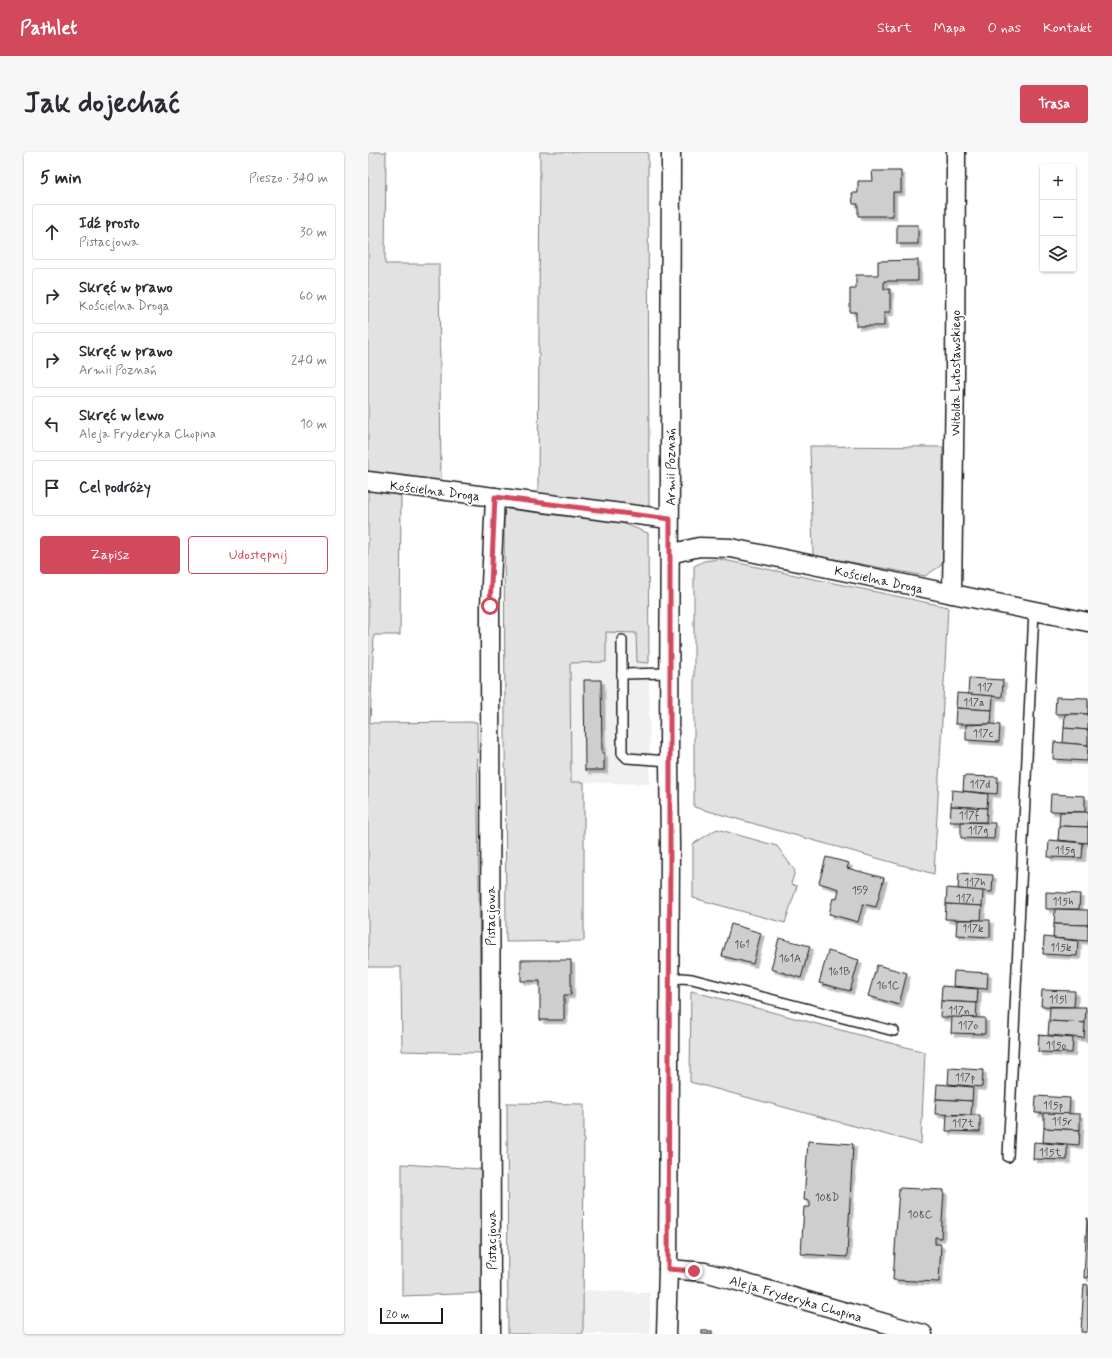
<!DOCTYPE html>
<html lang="pl">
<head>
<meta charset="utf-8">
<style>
  :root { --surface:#fff; --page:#f7f7f7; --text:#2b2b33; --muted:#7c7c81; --line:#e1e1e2; --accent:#d1495b }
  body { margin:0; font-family:Mynerve,sans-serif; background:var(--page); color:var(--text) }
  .controls { position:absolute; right:12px; top:12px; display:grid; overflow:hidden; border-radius:4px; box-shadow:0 1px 3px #0004 }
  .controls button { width:36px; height:36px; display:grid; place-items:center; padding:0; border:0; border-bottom:1px solid var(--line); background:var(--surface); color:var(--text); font:20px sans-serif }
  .scale { position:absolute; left:12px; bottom:10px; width:63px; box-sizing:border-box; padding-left:4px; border:2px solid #1c1c1c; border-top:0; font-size:11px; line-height:14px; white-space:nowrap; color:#1c1c1c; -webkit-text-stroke:3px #fff; paint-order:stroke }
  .stop { position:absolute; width:12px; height:12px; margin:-9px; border:3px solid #d1495b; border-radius:50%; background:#fff }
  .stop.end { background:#d1495b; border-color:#fff; box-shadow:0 1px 4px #0008 }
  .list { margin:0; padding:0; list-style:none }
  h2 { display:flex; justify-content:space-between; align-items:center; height:52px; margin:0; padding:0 16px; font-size:17px }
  h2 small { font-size:13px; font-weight:400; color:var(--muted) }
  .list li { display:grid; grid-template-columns:26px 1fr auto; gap:12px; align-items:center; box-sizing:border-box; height:56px; margin:0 8px 8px; padding:0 8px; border:1px solid var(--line); border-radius:4px }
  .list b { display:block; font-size:15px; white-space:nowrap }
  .list p { margin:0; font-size:13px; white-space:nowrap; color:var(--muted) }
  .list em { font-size:13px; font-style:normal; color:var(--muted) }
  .actions { display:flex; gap:8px; padding:12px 16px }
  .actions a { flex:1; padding:9px 0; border:1px solid var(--accent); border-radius:4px; text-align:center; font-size:14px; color:var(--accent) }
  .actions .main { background:var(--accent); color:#fff }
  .icon { flex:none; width:22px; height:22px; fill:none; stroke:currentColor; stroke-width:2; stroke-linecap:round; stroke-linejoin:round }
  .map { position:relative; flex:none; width:720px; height:1182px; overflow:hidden; border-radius:4px }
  header { display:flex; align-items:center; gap:24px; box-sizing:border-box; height:56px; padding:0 20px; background:var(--accent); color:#fff }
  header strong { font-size:19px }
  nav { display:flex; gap:22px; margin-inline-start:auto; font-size:14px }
  .intro { display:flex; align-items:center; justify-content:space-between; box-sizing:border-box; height:96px; padding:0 24px }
  h1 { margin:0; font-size:28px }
  .button { padding:10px 18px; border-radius:4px; background:var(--accent); color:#fff; font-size:14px; font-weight:700 }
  main { display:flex; gap:24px; padding:0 24px }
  aside { flex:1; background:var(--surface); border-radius:4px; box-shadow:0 1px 3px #0004 }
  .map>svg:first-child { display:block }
</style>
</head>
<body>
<header>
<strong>Pathlet</strong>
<nav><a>Start</a><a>Mapa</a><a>O nas</a><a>Kontakt</a></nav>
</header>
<div class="intro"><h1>Jak dojechać</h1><a class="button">Trasa</a></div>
<main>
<aside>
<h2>5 min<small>Pieszo · 340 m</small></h2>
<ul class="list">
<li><svg class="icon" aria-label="ahead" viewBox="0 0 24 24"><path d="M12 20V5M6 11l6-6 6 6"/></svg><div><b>Idź prosto</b><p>Pistacjowa</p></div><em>30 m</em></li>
<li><svg class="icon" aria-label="right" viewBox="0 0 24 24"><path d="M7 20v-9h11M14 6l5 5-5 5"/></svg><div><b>Skręć w prawo</b><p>Kościelna Droga</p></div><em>60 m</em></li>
<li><svg class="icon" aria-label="right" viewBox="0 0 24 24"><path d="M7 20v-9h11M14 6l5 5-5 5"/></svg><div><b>Skręć w prawo</b><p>Armii Poznań</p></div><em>240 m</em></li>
<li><svg class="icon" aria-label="left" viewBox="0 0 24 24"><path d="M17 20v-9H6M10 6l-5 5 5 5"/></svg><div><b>Skręć w lewo</b><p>Aleja Fryderyka Chopina</p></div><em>10 m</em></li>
<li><svg class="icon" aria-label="arrive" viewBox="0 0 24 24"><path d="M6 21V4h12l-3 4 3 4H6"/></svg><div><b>Cel podróży</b></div></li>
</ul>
<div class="actions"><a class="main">Zapisz</a><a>Udostępnij</a></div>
</aside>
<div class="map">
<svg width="720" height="1182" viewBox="0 0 720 1182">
  <defs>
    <filter id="shadow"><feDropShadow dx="3.5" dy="3.5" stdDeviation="0" flood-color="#0004"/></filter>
  </defs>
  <rect width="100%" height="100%" fill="#fff"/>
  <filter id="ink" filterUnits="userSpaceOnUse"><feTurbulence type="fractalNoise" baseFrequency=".025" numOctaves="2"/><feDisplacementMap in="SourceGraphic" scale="8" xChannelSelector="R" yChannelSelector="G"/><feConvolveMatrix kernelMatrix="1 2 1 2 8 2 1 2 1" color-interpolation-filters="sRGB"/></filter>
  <g filter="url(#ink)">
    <!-- built -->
    <g fill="#f0f0f0">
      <path d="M238,480H269V510L281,511L282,632L203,630L202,511L215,510Z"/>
      <path d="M215,1138L282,1141V1182H215Z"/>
    </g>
    <!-- green -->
    <g fill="#e2e2e2" stroke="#7f7f7f">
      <path d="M0,0H18L17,112H71L73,331L0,322Z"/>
      <path d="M172,0H280L281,355L170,342Z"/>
      <path d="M442,294L575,295V410L571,415L557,424L445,403Z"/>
      <path d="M0,338L33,343L32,483H6L2,571L109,570L113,901L34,899L33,815H0Z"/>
      <path d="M136,356L249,369L280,381L281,511L269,510L268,481L238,480V510L202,511L203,630H216V789L138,790Z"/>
      <path d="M351,407L580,455L566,722L326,655V414L336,409Z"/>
      <path d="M349,677L409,694L427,719L423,732L429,734L417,771L325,746V692Z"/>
      <path d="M323,839L557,900L553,992L322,930Z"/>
      <path d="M139,951L216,952L215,1182H140Z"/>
      <path d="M34,1012L113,1017L116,1141L34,1144Z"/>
    </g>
    <!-- building -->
    <g fill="#cecece" stroke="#1c1c1c" filter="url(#shadow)">
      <path d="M504,19H533V40H525V64H490V52H485L484,41H490V29H505Z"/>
      <rect x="529" y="73" width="21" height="19"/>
      <path d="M550,108V129H516V137H522V160H516V174H488V160H482V137H488V123H510V109Z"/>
      <path d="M601,526L635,528L634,545L600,542Z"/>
      <path d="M216,528H233L234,601H236V618H217Z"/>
      <path d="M589,541L625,544L624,558L588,556Z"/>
      <path d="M688,545L720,546V562H687Z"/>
      <path d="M588,556L624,558L623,572H587Z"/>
      <path d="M697,562H720V578L696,576Z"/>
      <path d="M623,572L632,573L631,590L598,588V573Z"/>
      <path d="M696,576L720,578V593L695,591Z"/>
      <path d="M686,590L720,593L719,609L685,607Z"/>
      <path d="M596,624L630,625L629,642L595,639Z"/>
      <path d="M584,638L620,642L619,656L583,654Z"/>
      <path d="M683,642L717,644V660L682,659Z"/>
      <path d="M583,654L619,656L618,670H582Z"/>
      <path d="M692,660H720V675L691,674Z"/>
      <path d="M593,670L627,671L626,687L593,686Z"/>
      <path d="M691,674L720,675V691L690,688Z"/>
      <path d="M681,688L715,691L714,706L680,705Z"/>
      <path d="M458,705L481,711L479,716L516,726L508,755L495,752L490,770L461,762L465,746L469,747L471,737L451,731Z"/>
      <path d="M591,721L625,723L624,740L590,737Z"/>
      <path d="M579,736L615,739L614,754L578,752Z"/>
      <path d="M678,740L712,742L711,757H678Z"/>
      <path d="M578,752L614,754L613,768L577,767Z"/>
      <path d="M687,757L720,758V773L686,772Z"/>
      <path d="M589,768H622V785L588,783Z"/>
      <path d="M363,772L393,781L385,812L354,804Z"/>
      <path d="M686,772L720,773V789L685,786Z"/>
      <path d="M676,785L710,789L709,804L675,802Z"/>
      <path d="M411,786L442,794L433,826L403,817Z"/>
      <path d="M460,799L491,808L482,839L451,831Z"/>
      <path d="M153,808H203V843H196V868H172V829H153Z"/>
      <path d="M509,813L539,821L531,853L500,844Z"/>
      <path d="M586,819L620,821L619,837L585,834Z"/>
      <path d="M574,834L610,837L609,851L573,849Z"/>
      <path d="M674,838L707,839L706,855L673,854Z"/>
      <path d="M573,849L609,851L608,866L572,865Z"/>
      <path d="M682,855H718L717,871L681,869Z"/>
      <path d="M584,865L617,866V882L583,881Z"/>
      <path d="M681,869L717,871L716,886L680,883Z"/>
      <path d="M671,883L705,886L704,901L670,900Z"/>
      <path d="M581,916L615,918L614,935L580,932Z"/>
      <path d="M569,932L605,935L604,949L568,947Z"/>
      <path d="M668,944L702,946L701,962L667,961Z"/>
      <path d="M568,947L604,949L603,963L567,962Z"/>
      <path d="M676,961L712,962V978L676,976Z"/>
      <path d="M579,963H612V980L578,979Z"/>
      <path d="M676,976L712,978L711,993L675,990Z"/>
      <path d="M440,989L485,992L479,1105L433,1102L436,1055H442V1049L436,1048Z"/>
      <path d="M666,990L699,993V1008L665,1007Z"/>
      <path d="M531,1036L576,1038L573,1086L567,1085V1092H573L571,1130L525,1128Z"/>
      <path d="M719,1066H720V1126H716Z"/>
      <path d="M716,1132L720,1133V1180H713Z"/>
      <rect x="334" y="1179" width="10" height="3"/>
    </g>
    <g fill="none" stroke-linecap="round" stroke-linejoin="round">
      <!-- lane casing -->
      <g stroke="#1c1c1c" stroke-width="12">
        <g id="lane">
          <path d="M254,488V601L259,606L301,609"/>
          <path d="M254,522L301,521"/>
          <path d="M301,828L314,826L324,827L526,879"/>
          <path d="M640,1005L666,459"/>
        </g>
      </g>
      <!-- street casing -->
      <g stroke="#1c1c1c" stroke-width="21">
        <g id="street">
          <path d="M0,329L301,367"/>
          <path d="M302,402L331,395L363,396L720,470"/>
          <path d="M584,442L587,223L588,0"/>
          <path d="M300,1117L337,1120L555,1182"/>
          <path d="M123,1182L122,454L127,345"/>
          <path d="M298,1182L300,1117L302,696L301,609L303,0"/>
        </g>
      </g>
      <!-- lane -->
      <use href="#lane" stroke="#fff" stroke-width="9"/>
      <!-- street -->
      <use href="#street" stroke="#fff" stroke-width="18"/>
    </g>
  </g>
  <g fill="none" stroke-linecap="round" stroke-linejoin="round" filter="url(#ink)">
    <!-- route -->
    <path stroke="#d1495b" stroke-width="5" d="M122,454L127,345L302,367V696L300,1117L326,1119"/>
  </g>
  <g text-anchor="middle" stroke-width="3.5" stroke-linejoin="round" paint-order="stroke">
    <!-- number labels -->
    <g font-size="11" fill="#484848">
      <text x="617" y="539">117</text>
      <text x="606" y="554">117a</text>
      <text x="615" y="585">117c</text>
      <text x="612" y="636">117d</text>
      <text x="601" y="667">117f</text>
      <text x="610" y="682">117g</text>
      <text x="697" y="702">115g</text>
      <text x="607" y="734">117h</text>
      <text x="492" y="742">159</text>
      <text x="597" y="750">117i</text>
      <text x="695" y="753">115h</text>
      <text x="605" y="780">117k</text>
      <text x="374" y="796">161</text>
      <text x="693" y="799">115k</text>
      <text x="422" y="810">161A</text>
      <text x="471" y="823">161B</text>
      <text x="520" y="837">161C</text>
      <text x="690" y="851">115l</text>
      <text x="591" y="862">117n</text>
      <text x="600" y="877">117o</text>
      <text x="688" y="897">115o</text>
      <text x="597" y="929">117p</text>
      <text x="685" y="957">115p</text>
      <text x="694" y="973">115r</text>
      <text x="595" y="975">117t</text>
      <text x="682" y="1004">115t</text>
      <text x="459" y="1049">108D</text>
      <text x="552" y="1066">108C</text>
    </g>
    <!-- street labels -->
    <g font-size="13" fill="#1c1c1c" stroke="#fff">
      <text transform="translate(587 221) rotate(-90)" y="5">Witolda Lutosławskiego</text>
      <text transform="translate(302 315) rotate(-90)" y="5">Armii Poznań</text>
      <text transform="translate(67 338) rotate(7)" y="5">Kościelna Droga</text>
      <text transform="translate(511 427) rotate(12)" y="5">Kościelna Droga</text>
      <text transform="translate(122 764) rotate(-90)" y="5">Pistacjowa</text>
      <text transform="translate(123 1088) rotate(-90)" y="5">Pistacjowa</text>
      <text transform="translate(428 1146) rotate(16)" y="5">Aleja Fryderyka Chopina</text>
    </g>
  </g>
</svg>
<div class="controls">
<button>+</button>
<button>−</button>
<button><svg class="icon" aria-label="layers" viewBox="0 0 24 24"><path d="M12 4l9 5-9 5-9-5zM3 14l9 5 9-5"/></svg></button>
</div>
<div class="scale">20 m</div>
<div class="stop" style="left:122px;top:454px"></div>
<div class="stop end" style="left:326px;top:1119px"></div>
</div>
</main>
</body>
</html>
